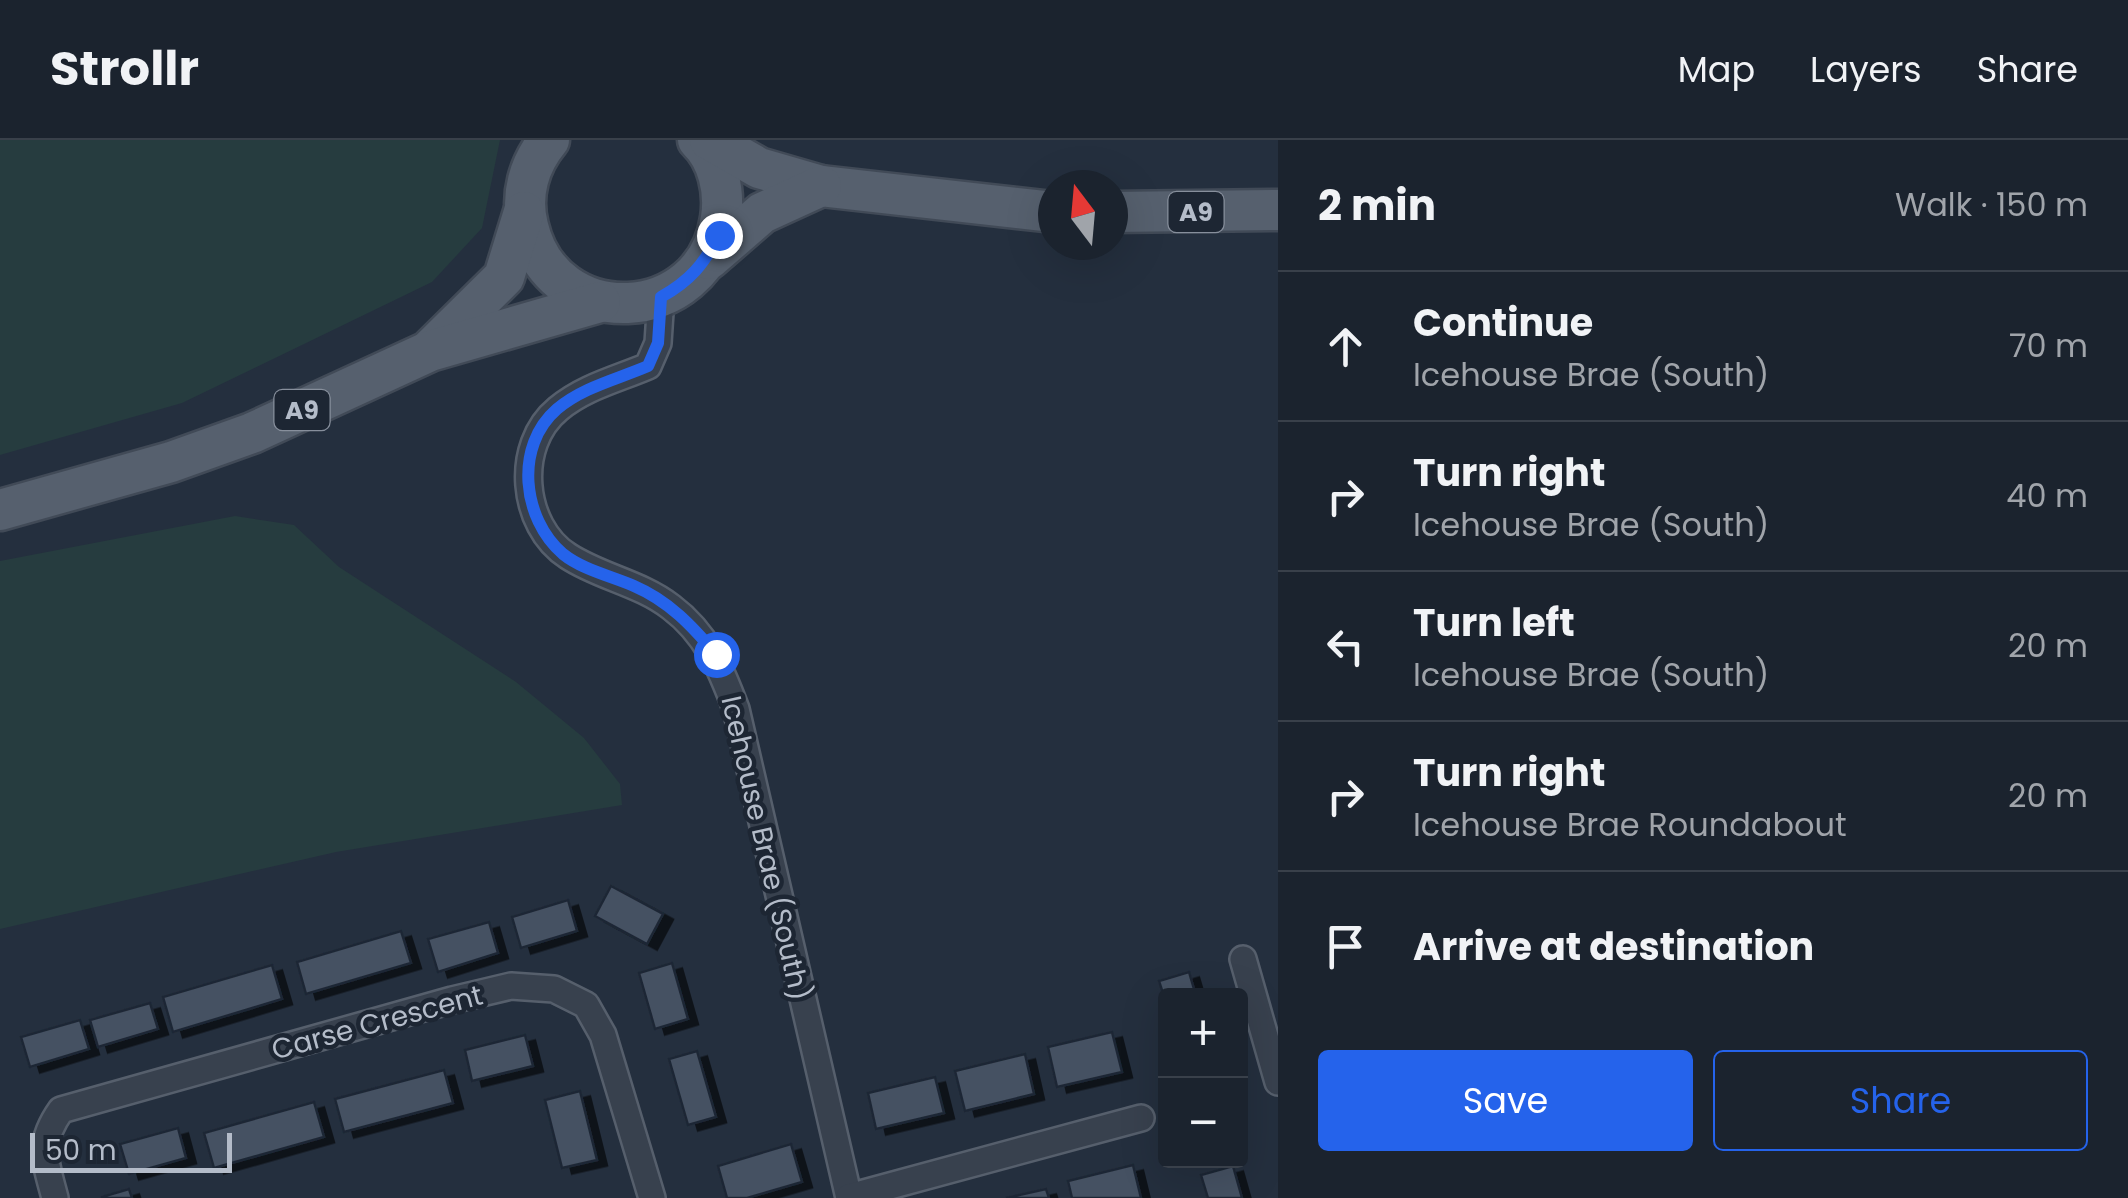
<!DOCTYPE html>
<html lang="en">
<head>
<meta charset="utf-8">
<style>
  :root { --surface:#1b232e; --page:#282f3a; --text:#f1f3f6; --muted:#a0a4aa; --line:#39404a; --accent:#2563eb }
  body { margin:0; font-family:Poppins,sans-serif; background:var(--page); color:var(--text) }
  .controls { position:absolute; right:30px; bottom:30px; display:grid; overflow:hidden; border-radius:10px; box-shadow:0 10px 40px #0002 }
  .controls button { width:90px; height:90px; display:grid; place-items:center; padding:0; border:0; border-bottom:2px solid var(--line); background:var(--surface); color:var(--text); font:50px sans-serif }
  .compass { position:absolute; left:1038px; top:30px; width:90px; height:90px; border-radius:50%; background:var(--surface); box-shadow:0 10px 40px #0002; rotate:344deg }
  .scale { position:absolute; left:30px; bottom:25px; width:202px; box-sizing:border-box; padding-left:10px; border:5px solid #b4bcc9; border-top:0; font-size:28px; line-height:35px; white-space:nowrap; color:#b4bcc9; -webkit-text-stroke:8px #1d2633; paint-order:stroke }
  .stop { position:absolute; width:30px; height:30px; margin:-22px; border:8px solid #2563eb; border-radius:50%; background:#fff }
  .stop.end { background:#2563eb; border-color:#fff; box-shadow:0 2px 10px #0008 }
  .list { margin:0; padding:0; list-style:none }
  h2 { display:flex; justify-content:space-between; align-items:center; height:130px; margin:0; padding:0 40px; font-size:42px }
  h2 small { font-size:32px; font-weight:400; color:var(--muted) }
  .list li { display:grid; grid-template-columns:65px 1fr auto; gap:30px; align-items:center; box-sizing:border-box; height:150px; padding:0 40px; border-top:2px solid var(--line) }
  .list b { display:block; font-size:38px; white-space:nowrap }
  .list p { margin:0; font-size:32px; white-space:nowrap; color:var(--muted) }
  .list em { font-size:32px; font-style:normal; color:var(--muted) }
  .actions { display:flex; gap:20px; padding:30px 40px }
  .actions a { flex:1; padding:22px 0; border:2px solid var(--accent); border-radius:10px; text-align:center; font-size:35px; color:var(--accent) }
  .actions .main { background:var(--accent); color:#fff }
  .icon { flex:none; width:55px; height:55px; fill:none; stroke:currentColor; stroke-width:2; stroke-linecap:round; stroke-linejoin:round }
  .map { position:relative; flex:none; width:1278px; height:1058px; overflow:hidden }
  header { display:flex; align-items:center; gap:60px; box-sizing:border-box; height:140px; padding:0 50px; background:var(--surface); border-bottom:2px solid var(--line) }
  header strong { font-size:48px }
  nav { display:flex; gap:55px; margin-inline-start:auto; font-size:35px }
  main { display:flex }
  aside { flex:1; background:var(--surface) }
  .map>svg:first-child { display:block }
</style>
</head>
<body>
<header>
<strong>Strollr</strong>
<nav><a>Map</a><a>Layers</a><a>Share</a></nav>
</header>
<main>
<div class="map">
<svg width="1278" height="1058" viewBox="0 0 1278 1058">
  <defs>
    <filter id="shadow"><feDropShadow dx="10" dy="5.5" stdDeviation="0" flood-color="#0009"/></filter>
  </defs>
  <rect width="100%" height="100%" fill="#242f3e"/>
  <!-- green -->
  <g fill="#263c3f">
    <path d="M0,0H500L482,88L432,142L182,263L0,315Z"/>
    <path d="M235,376L294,385L339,427L516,542L584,598L620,644L622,665L336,712L0,789V421Z"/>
  </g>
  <!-- building -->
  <g fill="#455162" stroke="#1f2835" stroke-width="2.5" filter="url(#shadow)">
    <path d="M611,746L663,774L647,804L595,776Z"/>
    <path d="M568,760L577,791L521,808L512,777Z"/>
    <path d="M489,782L498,813L438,832L428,799Z"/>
    <path d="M401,791L411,823L306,854L297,822Z"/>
    <path d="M672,823L688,879L655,889L639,833Z"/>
    <path d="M272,825L282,859L173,892L163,857Z"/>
    <path d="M1189,832L1196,856H1166V863L1159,841Z"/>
    <path d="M150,863L158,889L98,907L90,880Z"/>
    <path d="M80,880L89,909L30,927L21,897Z"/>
    <path d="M1112,892L1122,932L1057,947L1048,907Z"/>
    <path d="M525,895L533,926L472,941L465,910Z"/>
    <path d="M697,911L716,977L688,985L669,919Z"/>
    <path d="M1025,914L1034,954L965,971L955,931Z"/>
    <path d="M444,930L453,963L344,992L335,959Z"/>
    <path d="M935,937L944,973L876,989L868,953Z"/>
    <path d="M580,951L597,1020L562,1028L545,960Z"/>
    <path d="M314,962L324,997L214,1028L204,993Z"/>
    <path d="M178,988L186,1018L129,1034L120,1004Z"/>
    <path d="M791,1004L802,1042L747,1058H727L718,1026Z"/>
    <path d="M1133,1025L1141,1058H1072L1068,1041Z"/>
    <path d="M1233,1026L1242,1058H1208L1201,1035Z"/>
    <path d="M129,1049L132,1058H102V1057Z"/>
    <path d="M1046,1049L1049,1058H1006Z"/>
  </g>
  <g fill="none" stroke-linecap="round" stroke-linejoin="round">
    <!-- street casing -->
    <g stroke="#565f6c" stroke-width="30">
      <g id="street">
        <path d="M661,157L658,203L648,226C618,239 584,247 558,269C514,305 521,386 568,416C600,437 640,443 671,467C707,494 721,529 736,569L849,1058"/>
        <path d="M1243,819L1278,942"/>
        <path d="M849,1057L1141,978"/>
        <path d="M55,1058C45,1020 37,1004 61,970L452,860L511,846L554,849L586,865L603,895L652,1058"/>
      </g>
    </g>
    <!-- primary casing -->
    <g stroke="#414a57" stroke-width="45">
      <g id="primary">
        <path d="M549,0C529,24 520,55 528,86C553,193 705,187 721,78C725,51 718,19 698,0"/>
        <path d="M710,0L759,28L821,46L1053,72"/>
        <path d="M1113,72L1278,70"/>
        <path d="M709,119L762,73L821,46"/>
        <path d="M432,208L504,137L524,72"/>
        <path d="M0,370L171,322L252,293L430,211L600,162"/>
      </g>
    </g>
    <!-- street -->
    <use href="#street" stroke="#38414e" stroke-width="25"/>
    <!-- primary -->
    <use href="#primary" stroke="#56606e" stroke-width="40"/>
  </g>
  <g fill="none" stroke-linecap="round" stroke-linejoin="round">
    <!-- route -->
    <path stroke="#2563eb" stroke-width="12" d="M716,514C692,486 669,461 634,446C611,436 583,430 563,414C522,379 514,306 557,269C583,247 618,239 648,226L658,203L661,157C690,141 704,124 719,95"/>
  </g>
  <g text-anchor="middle" stroke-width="9" stroke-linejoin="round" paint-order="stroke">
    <!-- shield labels -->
    <g fill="#1d2633" stroke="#878f9c" stroke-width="2.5">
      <rect x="1168.5" y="52" width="55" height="40" rx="8"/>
      <rect x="274.5" y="250" width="55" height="40" rx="8"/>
    </g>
    <g font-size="25" font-weight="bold" fill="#b4bcc9">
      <text x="1196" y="81">A9</text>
      <text x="302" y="279">A9</text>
    </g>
    <!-- street labels -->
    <g font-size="28" fill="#b4bcc9" stroke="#1d2633">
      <text transform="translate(766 708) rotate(77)" y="10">Icehouse Brae (South)</text>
      <text transform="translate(377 882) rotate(-15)" y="10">Carse Crescent</text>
    </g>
  </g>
</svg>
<div class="controls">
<button>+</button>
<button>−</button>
</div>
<svg class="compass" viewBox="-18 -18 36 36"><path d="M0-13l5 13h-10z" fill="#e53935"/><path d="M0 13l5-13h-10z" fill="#a0a4aa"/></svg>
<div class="scale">50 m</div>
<div class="stop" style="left:716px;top:514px"></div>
<div class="stop end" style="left:719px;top:95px"></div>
</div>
<aside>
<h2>2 min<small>Walk · 150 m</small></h2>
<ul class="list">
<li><svg class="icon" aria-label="ahead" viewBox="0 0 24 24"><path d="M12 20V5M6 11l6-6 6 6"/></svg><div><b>Continue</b><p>Icehouse Brae (South)</p></div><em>70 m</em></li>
<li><svg class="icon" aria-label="right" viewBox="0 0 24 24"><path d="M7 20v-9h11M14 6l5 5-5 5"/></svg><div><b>Turn right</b><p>Icehouse Brae (South)</p></div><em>40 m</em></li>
<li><svg class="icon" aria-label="left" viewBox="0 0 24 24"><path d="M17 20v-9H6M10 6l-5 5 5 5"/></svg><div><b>Turn left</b><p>Icehouse Brae (South)</p></div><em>20 m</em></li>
<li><svg class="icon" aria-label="right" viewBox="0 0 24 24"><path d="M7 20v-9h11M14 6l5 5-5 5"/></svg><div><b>Turn right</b><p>Icehouse Brae Roundabout</p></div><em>20 m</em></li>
<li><svg class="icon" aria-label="arrive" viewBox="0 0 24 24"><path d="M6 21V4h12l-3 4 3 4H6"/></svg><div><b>Arrive at destination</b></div></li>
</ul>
<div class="actions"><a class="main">Save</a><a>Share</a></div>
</aside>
</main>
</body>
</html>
